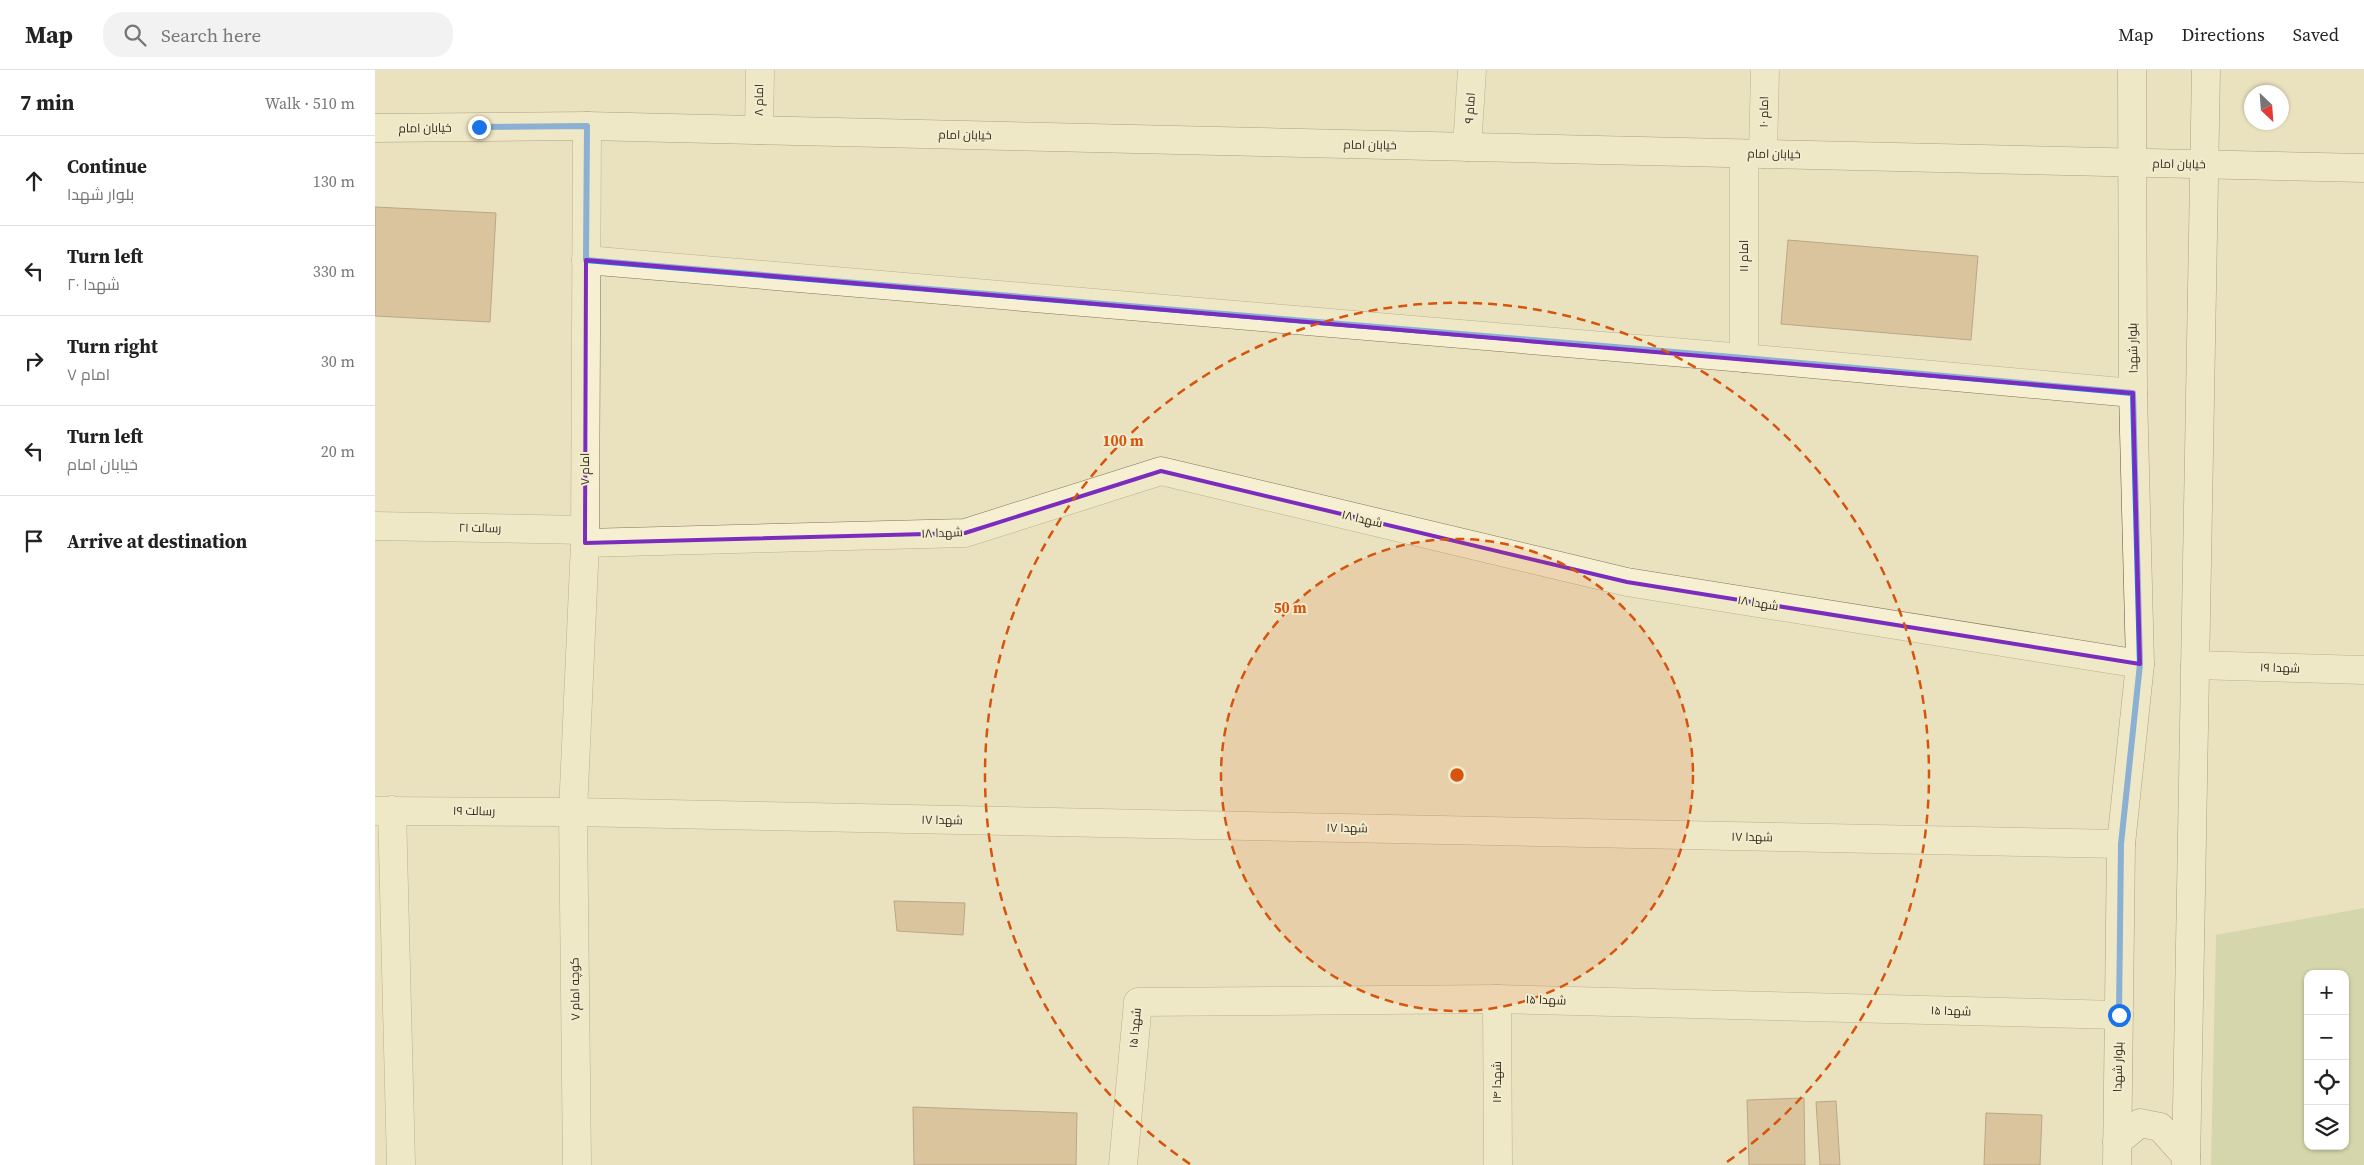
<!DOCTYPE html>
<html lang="en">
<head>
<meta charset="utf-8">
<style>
  :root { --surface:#fff; --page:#f2f2f2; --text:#222; --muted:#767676; --line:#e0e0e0 }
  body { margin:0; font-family:"Source Serif 4",Cairo,serif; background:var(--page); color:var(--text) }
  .controls { position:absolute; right:15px; bottom:15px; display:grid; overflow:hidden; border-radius:10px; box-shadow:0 1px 4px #0004 }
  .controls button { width:45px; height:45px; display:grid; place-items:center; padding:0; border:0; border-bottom:1px solid var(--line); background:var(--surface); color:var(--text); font:25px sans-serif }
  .compass { position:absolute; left:1869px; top:15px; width:45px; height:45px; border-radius:50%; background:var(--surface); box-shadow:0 1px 4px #0004; rotate:155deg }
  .stop { position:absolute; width:15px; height:15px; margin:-11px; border:4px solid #1a73e8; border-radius:50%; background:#fff }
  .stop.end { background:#1a73e8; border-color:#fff; box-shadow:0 1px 5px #0008 }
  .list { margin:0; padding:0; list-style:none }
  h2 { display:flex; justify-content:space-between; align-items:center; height:65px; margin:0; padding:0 20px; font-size:21px }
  h2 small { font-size:16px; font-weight:400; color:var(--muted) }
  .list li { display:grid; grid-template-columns:32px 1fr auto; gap:15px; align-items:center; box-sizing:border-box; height:90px; padding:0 20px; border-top:1px solid var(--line) }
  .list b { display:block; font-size:19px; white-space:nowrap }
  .list p { margin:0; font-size:16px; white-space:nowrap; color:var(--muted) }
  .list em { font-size:16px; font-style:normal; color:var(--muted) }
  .icon { flex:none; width:28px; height:28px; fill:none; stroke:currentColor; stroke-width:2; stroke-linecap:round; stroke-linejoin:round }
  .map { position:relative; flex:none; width:1989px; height:1095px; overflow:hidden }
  header { display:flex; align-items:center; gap:30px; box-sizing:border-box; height:70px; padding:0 25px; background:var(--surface); border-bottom:1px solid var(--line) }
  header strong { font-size:24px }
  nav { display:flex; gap:28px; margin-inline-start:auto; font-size:18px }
  .search { width:350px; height:45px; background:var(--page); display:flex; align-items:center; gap:12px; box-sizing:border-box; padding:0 18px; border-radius:20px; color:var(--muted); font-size:19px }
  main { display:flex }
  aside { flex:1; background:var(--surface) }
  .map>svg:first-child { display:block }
</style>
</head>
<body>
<header>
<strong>Map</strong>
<div class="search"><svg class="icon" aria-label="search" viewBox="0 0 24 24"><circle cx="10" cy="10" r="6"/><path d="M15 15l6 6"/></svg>Search here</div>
<nav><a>Map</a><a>Directions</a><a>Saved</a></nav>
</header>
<main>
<aside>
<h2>7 min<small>Walk · 510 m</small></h2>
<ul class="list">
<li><svg class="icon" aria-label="ahead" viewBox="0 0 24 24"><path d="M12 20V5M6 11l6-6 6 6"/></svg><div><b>Continue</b><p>بلوار شهدا</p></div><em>130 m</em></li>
<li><svg class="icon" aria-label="left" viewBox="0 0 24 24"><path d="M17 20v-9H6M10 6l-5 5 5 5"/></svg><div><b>Turn left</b><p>شهدا ۲۰</p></div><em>330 m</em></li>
<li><svg class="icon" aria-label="right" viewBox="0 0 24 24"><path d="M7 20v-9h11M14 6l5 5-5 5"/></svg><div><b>Turn right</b><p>امام ۷</p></div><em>30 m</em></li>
<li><svg class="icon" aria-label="left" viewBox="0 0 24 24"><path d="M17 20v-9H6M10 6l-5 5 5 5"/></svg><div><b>Turn left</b><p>خیابان امام</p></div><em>20 m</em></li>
<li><svg class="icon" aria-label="arrive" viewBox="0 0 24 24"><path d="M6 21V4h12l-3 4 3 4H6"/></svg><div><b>Arrive at destination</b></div></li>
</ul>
</aside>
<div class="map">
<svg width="1989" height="1095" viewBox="0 0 1989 1095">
  <rect width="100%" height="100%" fill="#eae2bf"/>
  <!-- green -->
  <path fill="#bcc794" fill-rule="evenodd" d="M1989,838V1095H1836L1841,865ZM1933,904H1970V1076H1933Z"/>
  <!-- building -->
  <g fill="#c7a077" stroke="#7f5f40">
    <path d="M0,137L121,143L115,252L0,246Z"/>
    <path d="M1413,170L1603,186L1596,270L1406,254Z"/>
    <path d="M519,831L590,833L588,865L522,861Z"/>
    <path d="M1429,1028L1430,1095H1374L1372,1030Z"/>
    <path d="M1461,1031L1465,1095H1445L1441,1032Z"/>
    <path d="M538,1037L702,1043L701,1095H539Z"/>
    <path d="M1611,1043L1667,1045L1665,1095H1609Z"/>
  </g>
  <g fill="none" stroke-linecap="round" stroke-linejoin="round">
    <!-- street casing -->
    <g stroke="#827359" stroke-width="29">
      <g id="street">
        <path d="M384,60L385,0"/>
        <path d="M1092,77L1097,0"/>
        <path d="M1369,84V288"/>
        <path d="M1388,84L1390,0"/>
        <path d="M211,190L1369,288L1758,323"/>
        <path d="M0,456L210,460"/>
        <path d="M210,473L590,463L786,401L1252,512L1765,594"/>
        <path d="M1820,595L1989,600"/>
        <path d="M17,740L26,1095"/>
        <path d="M0,741L198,742L1746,774"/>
        <path d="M1122,929L1123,1095"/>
        <path d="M202,1095L198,742L210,473L212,56"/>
        <path d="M748,1095L763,932L1122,929L1744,945"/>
      </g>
    </g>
    <!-- secondary casing -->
    <g stroke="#64543c" stroke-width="29">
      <g id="secondary">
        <path d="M0,58L212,56L1989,98"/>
        <path d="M1742,1072L1765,1053L1785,1057L1811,1086"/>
        <path d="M1742,1095L1746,774L1765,594L1758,323L1757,0"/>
        <path d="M1811,1095L1831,0"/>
      </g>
    </g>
    <!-- street -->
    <use href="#street" stroke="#f6efd1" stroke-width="28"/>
    <!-- secondary -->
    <use href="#secondary" stroke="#f6efd1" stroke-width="28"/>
  </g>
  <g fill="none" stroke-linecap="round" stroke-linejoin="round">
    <!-- route -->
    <path stroke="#1a73e8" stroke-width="6" d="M104,57L212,56L211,190L1369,288L1758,323L1765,594L1746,774L1744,945"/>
  </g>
  <!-- marked area -->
  <path d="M0 0H1989V1095H0ZM211,190L1758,323L1765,594L1252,512L786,401L590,463L210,473Z" fill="#eae2bf" fill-opacity=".55" fill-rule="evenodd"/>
  <path fill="none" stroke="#7b2cbf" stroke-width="4" stroke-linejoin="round" d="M211,190L1758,323L1765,594L1252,512L786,401L590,463L210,473Z"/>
  <!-- distance rings -->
  <circle cx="1082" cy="705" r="236" fill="#d6540e" fill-opacity=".12"/>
  <g fill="none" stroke="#d6540e" stroke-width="2.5" stroke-dasharray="9 6">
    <circle cx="1082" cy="705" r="236"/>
    <path d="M815 1094A472 472 0 1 1 1349 1094"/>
  </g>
  <g text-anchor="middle" stroke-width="4" stroke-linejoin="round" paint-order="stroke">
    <!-- street labels -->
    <g font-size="12" fill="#32291c" stroke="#f2ebce">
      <text transform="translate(384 30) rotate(-89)" y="4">امام ۸</text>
      <text transform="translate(1095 38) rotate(-86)" y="4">امام ۹</text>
      <text transform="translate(1389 42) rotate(-89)" y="4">امام ۱۰</text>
      <text transform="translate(50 58) rotate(-1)" y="4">خیابان امام</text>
      <text transform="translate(590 65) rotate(1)" y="4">خیابان امام</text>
      <text transform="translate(995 75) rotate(1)" y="4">خیابان امام</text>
      <text transform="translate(1399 84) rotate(1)" y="4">خیابان امام</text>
      <text transform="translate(1804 94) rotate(1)" y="4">خیابان امام</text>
      <text transform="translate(1369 186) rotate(-90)" y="4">امام ۱۱</text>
      <text transform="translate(1758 278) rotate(-91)" y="4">بلوار شهدا</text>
      <text transform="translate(210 399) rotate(-90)" y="4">امام ۷</text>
      <text transform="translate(987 449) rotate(13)" y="4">شهدا ۱۸</text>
      <text transform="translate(105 458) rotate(1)" y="4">رسالت ۲۱</text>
      <text transform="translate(567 463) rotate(-2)" y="4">شهدا ۱۸</text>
      <text transform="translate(1383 533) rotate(9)" y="4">شهدا ۱۸</text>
      <text transform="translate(1905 598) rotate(2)" y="4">شهدا ۱۹</text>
      <text transform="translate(99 741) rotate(1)" y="4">رسالت ۱۹</text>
      <text transform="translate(567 750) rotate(1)" y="4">شهدا ۱۷</text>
      <text transform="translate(972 758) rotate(1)" y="4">شهدا ۱۷</text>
      <text transform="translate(1377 767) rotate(1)" y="4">شهدا ۱۷</text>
      <text transform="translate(200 919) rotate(-91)" y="4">کوچه امام ۷</text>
      <text transform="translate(1171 930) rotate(2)" y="4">شهدا ۱۵</text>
      <text transform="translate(1576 941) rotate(2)" y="4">شهدا ۱۵</text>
      <text transform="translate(760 958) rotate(-85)" y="4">شهدا ۱۵</text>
      <text transform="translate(1743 997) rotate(-89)" y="4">بلوار شهدا</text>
      <text transform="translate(1122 1012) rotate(-90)" y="4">شهدا ۱۴</text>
    </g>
  </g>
  <circle cx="1082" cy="705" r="8" fill="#d6540e" stroke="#f2ebce" stroke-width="2.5"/>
  <g font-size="15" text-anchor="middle" font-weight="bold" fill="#d6540e" stroke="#f2ebce" stroke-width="4" stroke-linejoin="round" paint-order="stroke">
    <text x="748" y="376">100 m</text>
    <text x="915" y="543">50 m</text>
  </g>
</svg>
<div class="controls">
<button>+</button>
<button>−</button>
<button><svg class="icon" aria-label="locate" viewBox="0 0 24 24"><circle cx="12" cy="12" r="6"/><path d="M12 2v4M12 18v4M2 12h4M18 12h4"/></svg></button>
<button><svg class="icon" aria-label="layers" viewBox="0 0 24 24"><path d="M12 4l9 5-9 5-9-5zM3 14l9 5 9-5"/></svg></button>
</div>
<svg class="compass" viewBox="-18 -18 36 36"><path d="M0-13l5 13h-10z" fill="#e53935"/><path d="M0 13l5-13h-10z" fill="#767676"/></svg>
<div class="stop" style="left:1744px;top:945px"></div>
<div class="stop end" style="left:104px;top:57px"></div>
</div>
</main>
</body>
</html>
